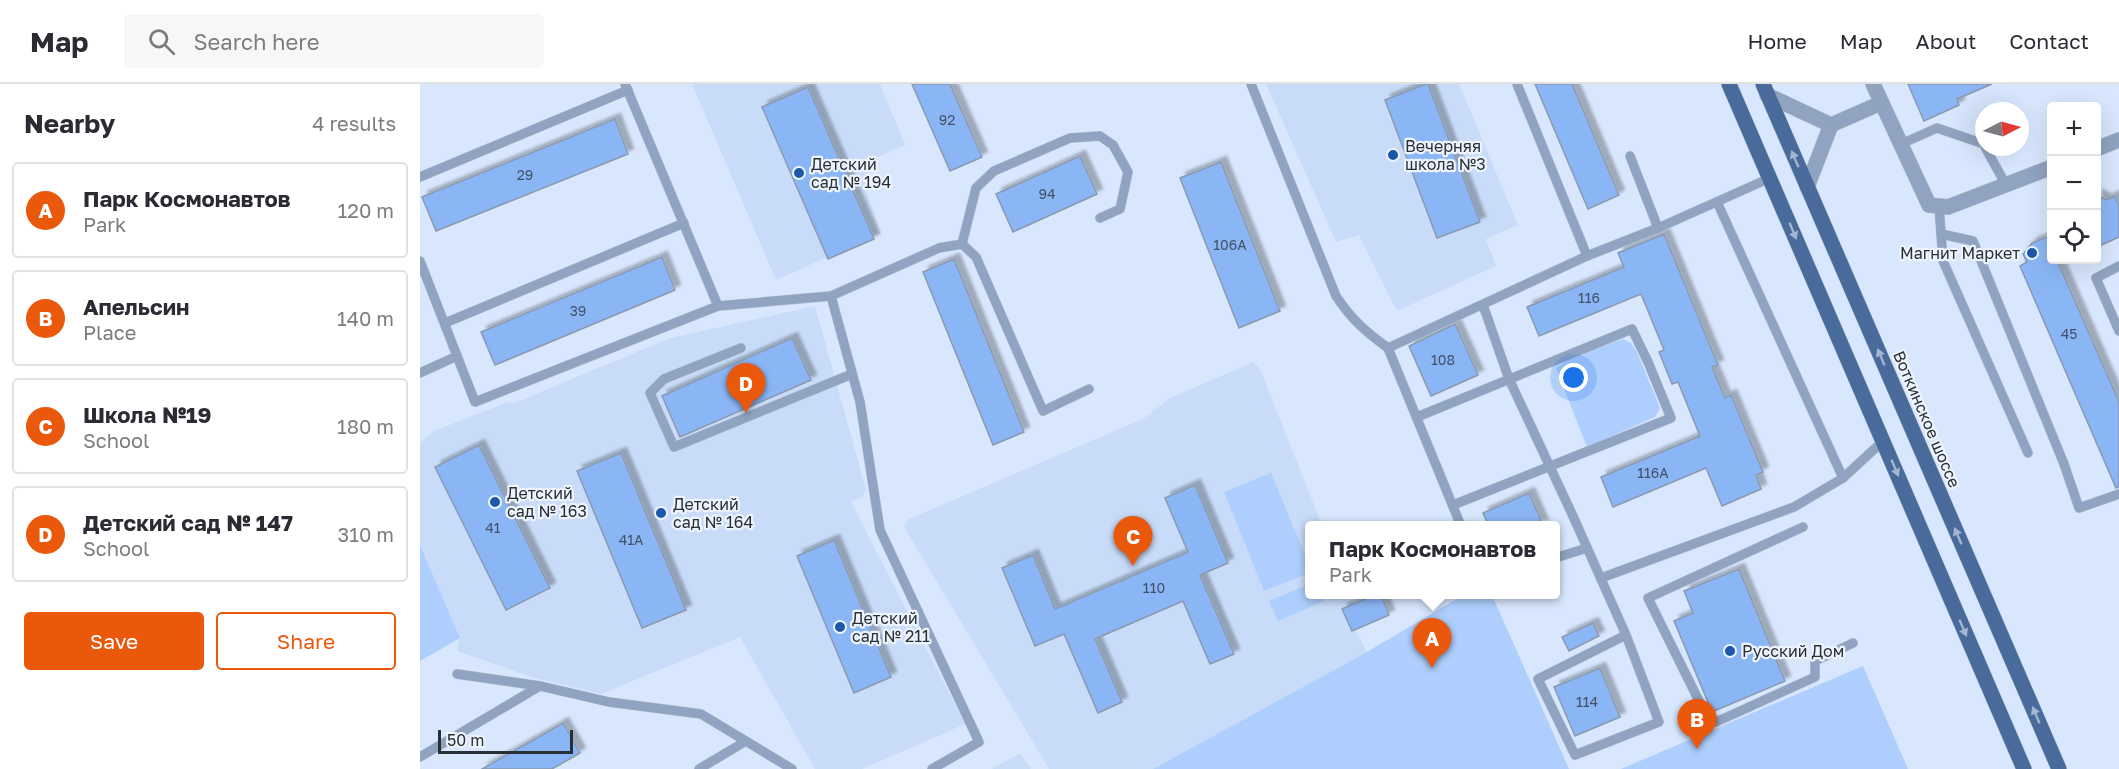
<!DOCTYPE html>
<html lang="en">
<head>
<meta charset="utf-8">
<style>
  :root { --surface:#fff; --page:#f7f7f7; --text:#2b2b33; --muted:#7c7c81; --line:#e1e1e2; --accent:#ea580c }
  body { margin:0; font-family:"Golos Text",sans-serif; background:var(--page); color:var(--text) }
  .controls { position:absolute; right:18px; top:18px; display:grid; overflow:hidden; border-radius:6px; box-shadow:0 6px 24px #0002 }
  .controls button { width:54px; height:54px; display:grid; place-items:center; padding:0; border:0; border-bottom:2px solid var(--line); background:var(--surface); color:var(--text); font:30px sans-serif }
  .compass { position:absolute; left:1555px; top:18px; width:54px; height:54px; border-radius:50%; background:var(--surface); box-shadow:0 6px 24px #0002; rotate:84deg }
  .scale { position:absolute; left:18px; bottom:15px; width:135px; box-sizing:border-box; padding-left:6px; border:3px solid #292f37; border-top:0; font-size:16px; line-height:21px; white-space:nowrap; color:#292f37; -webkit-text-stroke:4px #edf4fd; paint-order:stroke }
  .you { position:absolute; left:1154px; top:294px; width:21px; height:21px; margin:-15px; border:4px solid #fff; border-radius:50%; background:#1a73e8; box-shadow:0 0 0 9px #1a73e833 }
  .badge { display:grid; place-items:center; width:39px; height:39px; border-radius:50%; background:var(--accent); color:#fff; font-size:20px; font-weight:700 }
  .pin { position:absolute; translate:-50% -50px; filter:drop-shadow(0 2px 3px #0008) }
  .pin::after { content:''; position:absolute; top:32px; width:21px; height:18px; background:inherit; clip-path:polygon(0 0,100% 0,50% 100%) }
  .popup { position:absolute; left:885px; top:437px; width:255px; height:78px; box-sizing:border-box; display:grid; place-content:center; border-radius:6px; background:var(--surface); filter:drop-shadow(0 2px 4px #0005); font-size:20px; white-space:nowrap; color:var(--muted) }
  .popup b { font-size:22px; color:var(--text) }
  .popup::after { content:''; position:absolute; left:50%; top:100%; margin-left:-12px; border:12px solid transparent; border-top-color:var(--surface) }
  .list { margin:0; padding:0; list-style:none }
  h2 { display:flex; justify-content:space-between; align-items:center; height:78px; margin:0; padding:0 24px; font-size:26px }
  h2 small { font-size:20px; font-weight:400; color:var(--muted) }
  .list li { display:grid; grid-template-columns:39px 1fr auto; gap:18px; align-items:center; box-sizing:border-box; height:96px; margin:0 12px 12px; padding:0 12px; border:2px solid var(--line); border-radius:6px }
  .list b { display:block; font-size:22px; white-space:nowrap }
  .list p { margin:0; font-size:20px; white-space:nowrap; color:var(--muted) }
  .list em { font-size:20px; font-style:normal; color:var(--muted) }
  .actions { display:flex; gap:12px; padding:18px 24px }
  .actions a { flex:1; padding:14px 0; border:2px solid var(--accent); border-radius:6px; text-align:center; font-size:21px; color:var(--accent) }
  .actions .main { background:var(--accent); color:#fff }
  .icon { flex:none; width:33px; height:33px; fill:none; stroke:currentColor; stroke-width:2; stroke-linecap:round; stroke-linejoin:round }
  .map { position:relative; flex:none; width:1699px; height:685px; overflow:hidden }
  header { display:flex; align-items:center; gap:36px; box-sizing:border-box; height:84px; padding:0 30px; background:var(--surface); border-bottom:2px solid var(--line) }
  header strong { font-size:28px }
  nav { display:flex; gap:33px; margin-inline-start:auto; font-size:21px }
  .search { width:420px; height:54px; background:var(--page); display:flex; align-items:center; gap:15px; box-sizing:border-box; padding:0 21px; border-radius:6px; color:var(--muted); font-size:22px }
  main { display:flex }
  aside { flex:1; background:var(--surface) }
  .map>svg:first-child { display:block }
</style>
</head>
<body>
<header>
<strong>Map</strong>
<div class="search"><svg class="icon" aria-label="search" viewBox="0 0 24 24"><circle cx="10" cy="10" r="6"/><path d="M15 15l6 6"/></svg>Search here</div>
<nav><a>Home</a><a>Map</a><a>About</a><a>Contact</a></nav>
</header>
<main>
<aside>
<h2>Nearby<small>4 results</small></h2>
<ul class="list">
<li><span class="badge">A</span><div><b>Парк Космонавтов</b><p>Park</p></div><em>120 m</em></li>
<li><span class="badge">B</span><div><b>Апельсин</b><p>Place</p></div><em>140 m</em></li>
<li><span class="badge">C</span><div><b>Школа №19</b><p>School</p></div><em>180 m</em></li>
<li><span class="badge">D</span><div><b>Детский сад № 147</b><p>School</p></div><em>310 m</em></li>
</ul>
<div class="actions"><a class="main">Save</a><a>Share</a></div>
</aside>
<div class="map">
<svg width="1699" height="685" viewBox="0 0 1699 685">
  <defs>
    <filter id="shadow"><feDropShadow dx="5.5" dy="-5.5" stdDeviation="1.5" flood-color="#0004"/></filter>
  </defs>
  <rect width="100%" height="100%" fill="#d8e7fe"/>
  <!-- built -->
  <g fill="#c8dcf9">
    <path d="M272,0H460L485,61L444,79L452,99L445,103L461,149L356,196Z"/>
    <path d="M846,0H1039L1098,141L1066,155L1076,182L977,227L939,151L916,158Z"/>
    <path d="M395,222L446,406L443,413L431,418L545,640L442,685H395L320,553L181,610L115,594L37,567L40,554L0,461V359L14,347L88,318L94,319L250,254Z"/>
    <path d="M833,278L840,285L902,441L889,442V510L930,511L934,520L923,525L932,546L935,545L947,568L733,685H629L484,443L487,436L723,335L750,314Z"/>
    <path d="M600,669L611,685H572Z"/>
  </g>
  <!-- green -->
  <g fill="#aecefd">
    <path d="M1203,255L1211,259L1217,268L1240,324L1235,333L1167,363L1136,284L1149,275Z"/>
    <path d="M851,389L889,481V489L844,507L804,408Z"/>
    <path d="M0,461L40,554L0,577Z"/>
    <path d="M889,500V510L901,511L904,517L858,537L849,517Z"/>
    <path d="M1045,510L1072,511L1149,685H733L947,568Z"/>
    <path d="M1443,582L1488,685H1201Z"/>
  </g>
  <!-- building -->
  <g fill="#8bb6f6" stroke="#8b99ae" stroke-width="1.5" filter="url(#shadow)">
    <path d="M492,0H530L562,73L530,87Z"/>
    <path d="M1006,0H1008L1060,138L1017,154L965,16Z"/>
    <path d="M1115,0H1152L1199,111L1168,125Z"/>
    <path d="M1488,0H1572L1537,15L1539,21L1504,37Z"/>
    <path d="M388,3L454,155L408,175L342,23Z"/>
    <path d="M195,35L208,70L16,147L2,113Z"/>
    <path d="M660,72L677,110L593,148L576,110Z"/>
    <path d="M801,78L860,227L819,244L760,94Z"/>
    <path d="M1677,111L1686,116L1695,112L1699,122V153L1677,163Z"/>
    <path d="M1244,150L1298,281L1292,283L1305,314L1311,311L1343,388L1336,391L1341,405L1302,422L1286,384L1193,423L1181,393L1280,352L1258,298L1252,300L1239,268L1244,266L1221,210L1119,252L1107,223L1204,183L1198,169Z"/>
    <path d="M1632,151V176H1637L1699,318V403L1696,404L1600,182L1607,178L1603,170L1612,159Z"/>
    <path d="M242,173L255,206L75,281L61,248Z"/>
    <path d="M534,175L604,348L573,361L503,188Z"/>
    <path d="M1035,240L1058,291L1011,312L989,262Z"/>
    <path d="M372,254L391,296L260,353L242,312Z"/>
    <path d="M59,361L130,504L86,526L15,383Z"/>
    <path d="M201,369L266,526L222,544L157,387Z"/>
    <path d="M775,401L808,479L780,491L814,570L790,580L763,517L675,555L702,618L678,629L644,550L615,562L582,484L613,471L635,525L768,468L745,414Z"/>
    <path d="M1109,409L1123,441H1068L1063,429Z"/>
    <path d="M414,456L471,593L434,609L377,472Z"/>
    <path d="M1319,485L1365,597L1294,627L1290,623L1254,537L1273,529L1264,507Z"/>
    <path d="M957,510H961L969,531L932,547L922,525Z"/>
    <path d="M1173,539L1179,552L1149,567L1142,553Z"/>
    <path d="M1180,584L1200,633L1155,652L1134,603Z"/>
    <path d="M143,639L160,669L132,685H62Z"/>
  </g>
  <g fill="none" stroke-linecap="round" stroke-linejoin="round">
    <!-- service casing -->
    <g stroke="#b5c2d6" stroke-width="10">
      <g id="service">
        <path d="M831,0L916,212C932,236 946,248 968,264L1041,442"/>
        <path d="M1097,0L1167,172"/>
        <path d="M1481,60L1517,44L1564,60"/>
        <path d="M1565,63L1586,101"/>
        <path d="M1210,72L1238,144L1350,94"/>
        <path d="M0,93L208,6"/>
        <path d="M1297,118L1423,394"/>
        <path d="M1519,122L1523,177L1608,369"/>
        <path d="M1521,150L1553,157L1644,380L1659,424L1699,410"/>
        <path d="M542,160L556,104L574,87L650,54L680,52L693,61L708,88L700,125L680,134"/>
        <path d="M0,177L55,318L298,222L205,0"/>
        <path d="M1699,182L1676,194L1699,247"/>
        <path d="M411,212L440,318L460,446L559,658L512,685"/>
        <path d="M1063,221L1089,295L1152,430L1206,551L1239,638L1155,671L1118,595L1206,551"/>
        <path d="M298,222L411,212L519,164L542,160L556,173L623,327L669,305"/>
        <path d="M25,239L264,139"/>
        <path d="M321,264L244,295L230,309L254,363L432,290"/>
        <path d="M968,264L1167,172L1238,144"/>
        <path d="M0,289L37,272"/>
        <path d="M997,333L1212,245L1228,278L1251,334L1033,421"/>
        <path d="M1383,443L1228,514L1283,625L1296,638L1395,593V577L1433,559"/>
        <path d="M1135,474L1167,464"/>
        <path d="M1181,494L1374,423L1423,394L1463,357"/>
        <path d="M37,590L120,602L189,618L281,630L372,685"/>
        <path d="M0,673L120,602"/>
        <path d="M279,685L326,657"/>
      </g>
    </g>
    <!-- minor casing -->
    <g stroke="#b5c2d6" stroke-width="16">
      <g id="minor">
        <path d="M1453,0L1509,121L1528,123L1632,83"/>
        <path d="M1347,11L1411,41L1461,19"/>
        <path d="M1676,65L1699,56"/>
        <path d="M1387,103L1411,41"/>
      </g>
    </g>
    <!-- primary casing -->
    <g stroke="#b5c2d6" stroke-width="16">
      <g id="primary">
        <path d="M1309,0L1604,685"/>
        <path d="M1343,0L1639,685"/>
      </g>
    </g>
    <!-- service -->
    <use href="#service" stroke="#90a3c0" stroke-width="9"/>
    <!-- minor -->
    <use href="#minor" stroke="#90a3c0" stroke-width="15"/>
    <!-- primary -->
    <use href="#primary" stroke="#496b9c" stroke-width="15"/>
  </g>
  <!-- one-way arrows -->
  <defs><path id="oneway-solid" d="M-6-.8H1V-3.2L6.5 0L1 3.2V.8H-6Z" transform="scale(1.5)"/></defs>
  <g fill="#a3b6d1">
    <use href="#oneway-solid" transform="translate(1375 75) rotate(-113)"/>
    <use href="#oneway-solid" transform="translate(1373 147) rotate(67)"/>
    <use href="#oneway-solid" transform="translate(1461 273) rotate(-113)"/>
    <use href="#oneway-solid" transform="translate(1475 384) rotate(67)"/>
    <use href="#oneway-solid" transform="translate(1538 452) rotate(-113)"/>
    <use href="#oneway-solid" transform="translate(1543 544) rotate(67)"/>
    <use href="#oneway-solid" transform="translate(1616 631) rotate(-113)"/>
  </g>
  <!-- markers -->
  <g fill="#1c57a9" stroke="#edf4fd" stroke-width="2">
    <circle cx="973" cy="71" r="6"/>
    <circle cx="379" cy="89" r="6"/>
    <circle cx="1612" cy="169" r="6"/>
    <circle cx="75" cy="418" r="6"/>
    <circle cx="241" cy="429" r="6"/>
    <circle cx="420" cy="543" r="6"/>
    <circle cx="1310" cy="567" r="6"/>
  </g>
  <g text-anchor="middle" stroke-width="4.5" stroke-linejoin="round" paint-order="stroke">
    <!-- number labels -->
    <g font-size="14" fill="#425167">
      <text x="527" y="41">92</text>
      <text x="105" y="96">29</text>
      <text x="627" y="115">94</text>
      <text x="810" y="166">106А</text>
      <text x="1169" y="219">116</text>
      <text x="158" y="232">39</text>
      <text x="1649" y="255">45</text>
      <text x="1023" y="281">108</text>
      <text x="1233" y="394">116А</text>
      <text x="73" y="449">41</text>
      <text x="211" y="461">41А</text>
      <text x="734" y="509">110</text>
      <text x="1167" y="623">114</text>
    </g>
    <!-- poi labels -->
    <g font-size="16" fill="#292f37" stroke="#edf4fd" text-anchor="start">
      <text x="985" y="68">Вечерняя<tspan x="985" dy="18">школа №3</tspan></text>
      <text x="391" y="86">Детский<tspan x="391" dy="18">сад № 194</tspan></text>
      <text x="1600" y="175" text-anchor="end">Магнит Маркет</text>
      <text x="87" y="415">Детский<tspan x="87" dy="18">сад № 163</tspan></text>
      <text x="253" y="426">Детский<tspan x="253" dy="18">сад № 164</tspan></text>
      <text x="432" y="540">Детский<tspan x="432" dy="18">сад № 211</tspan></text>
      <text x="1322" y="573">Русский Дом</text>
    </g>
    <!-- street labels -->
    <g font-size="16" fill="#292f37" stroke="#edf4fd">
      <text transform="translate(1507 335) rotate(67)" y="6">Воткинское шоссе</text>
    </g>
  </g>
</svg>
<div class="controls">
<button>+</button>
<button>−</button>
<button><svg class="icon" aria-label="locate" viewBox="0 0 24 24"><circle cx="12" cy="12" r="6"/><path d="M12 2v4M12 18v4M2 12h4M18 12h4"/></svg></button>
</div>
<svg class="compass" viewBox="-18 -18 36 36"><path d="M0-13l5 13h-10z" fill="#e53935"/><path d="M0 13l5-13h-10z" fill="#7c7c81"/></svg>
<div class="scale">50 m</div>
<div class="you"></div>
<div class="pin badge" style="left:1012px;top:584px">A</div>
<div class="popup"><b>Парк Космонавтов</b>Park</div>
<div class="pin badge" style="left:1277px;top:665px">B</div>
<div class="pin badge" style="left:713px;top:482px">C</div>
<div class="pin badge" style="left:326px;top:329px">D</div>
</div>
</main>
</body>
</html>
